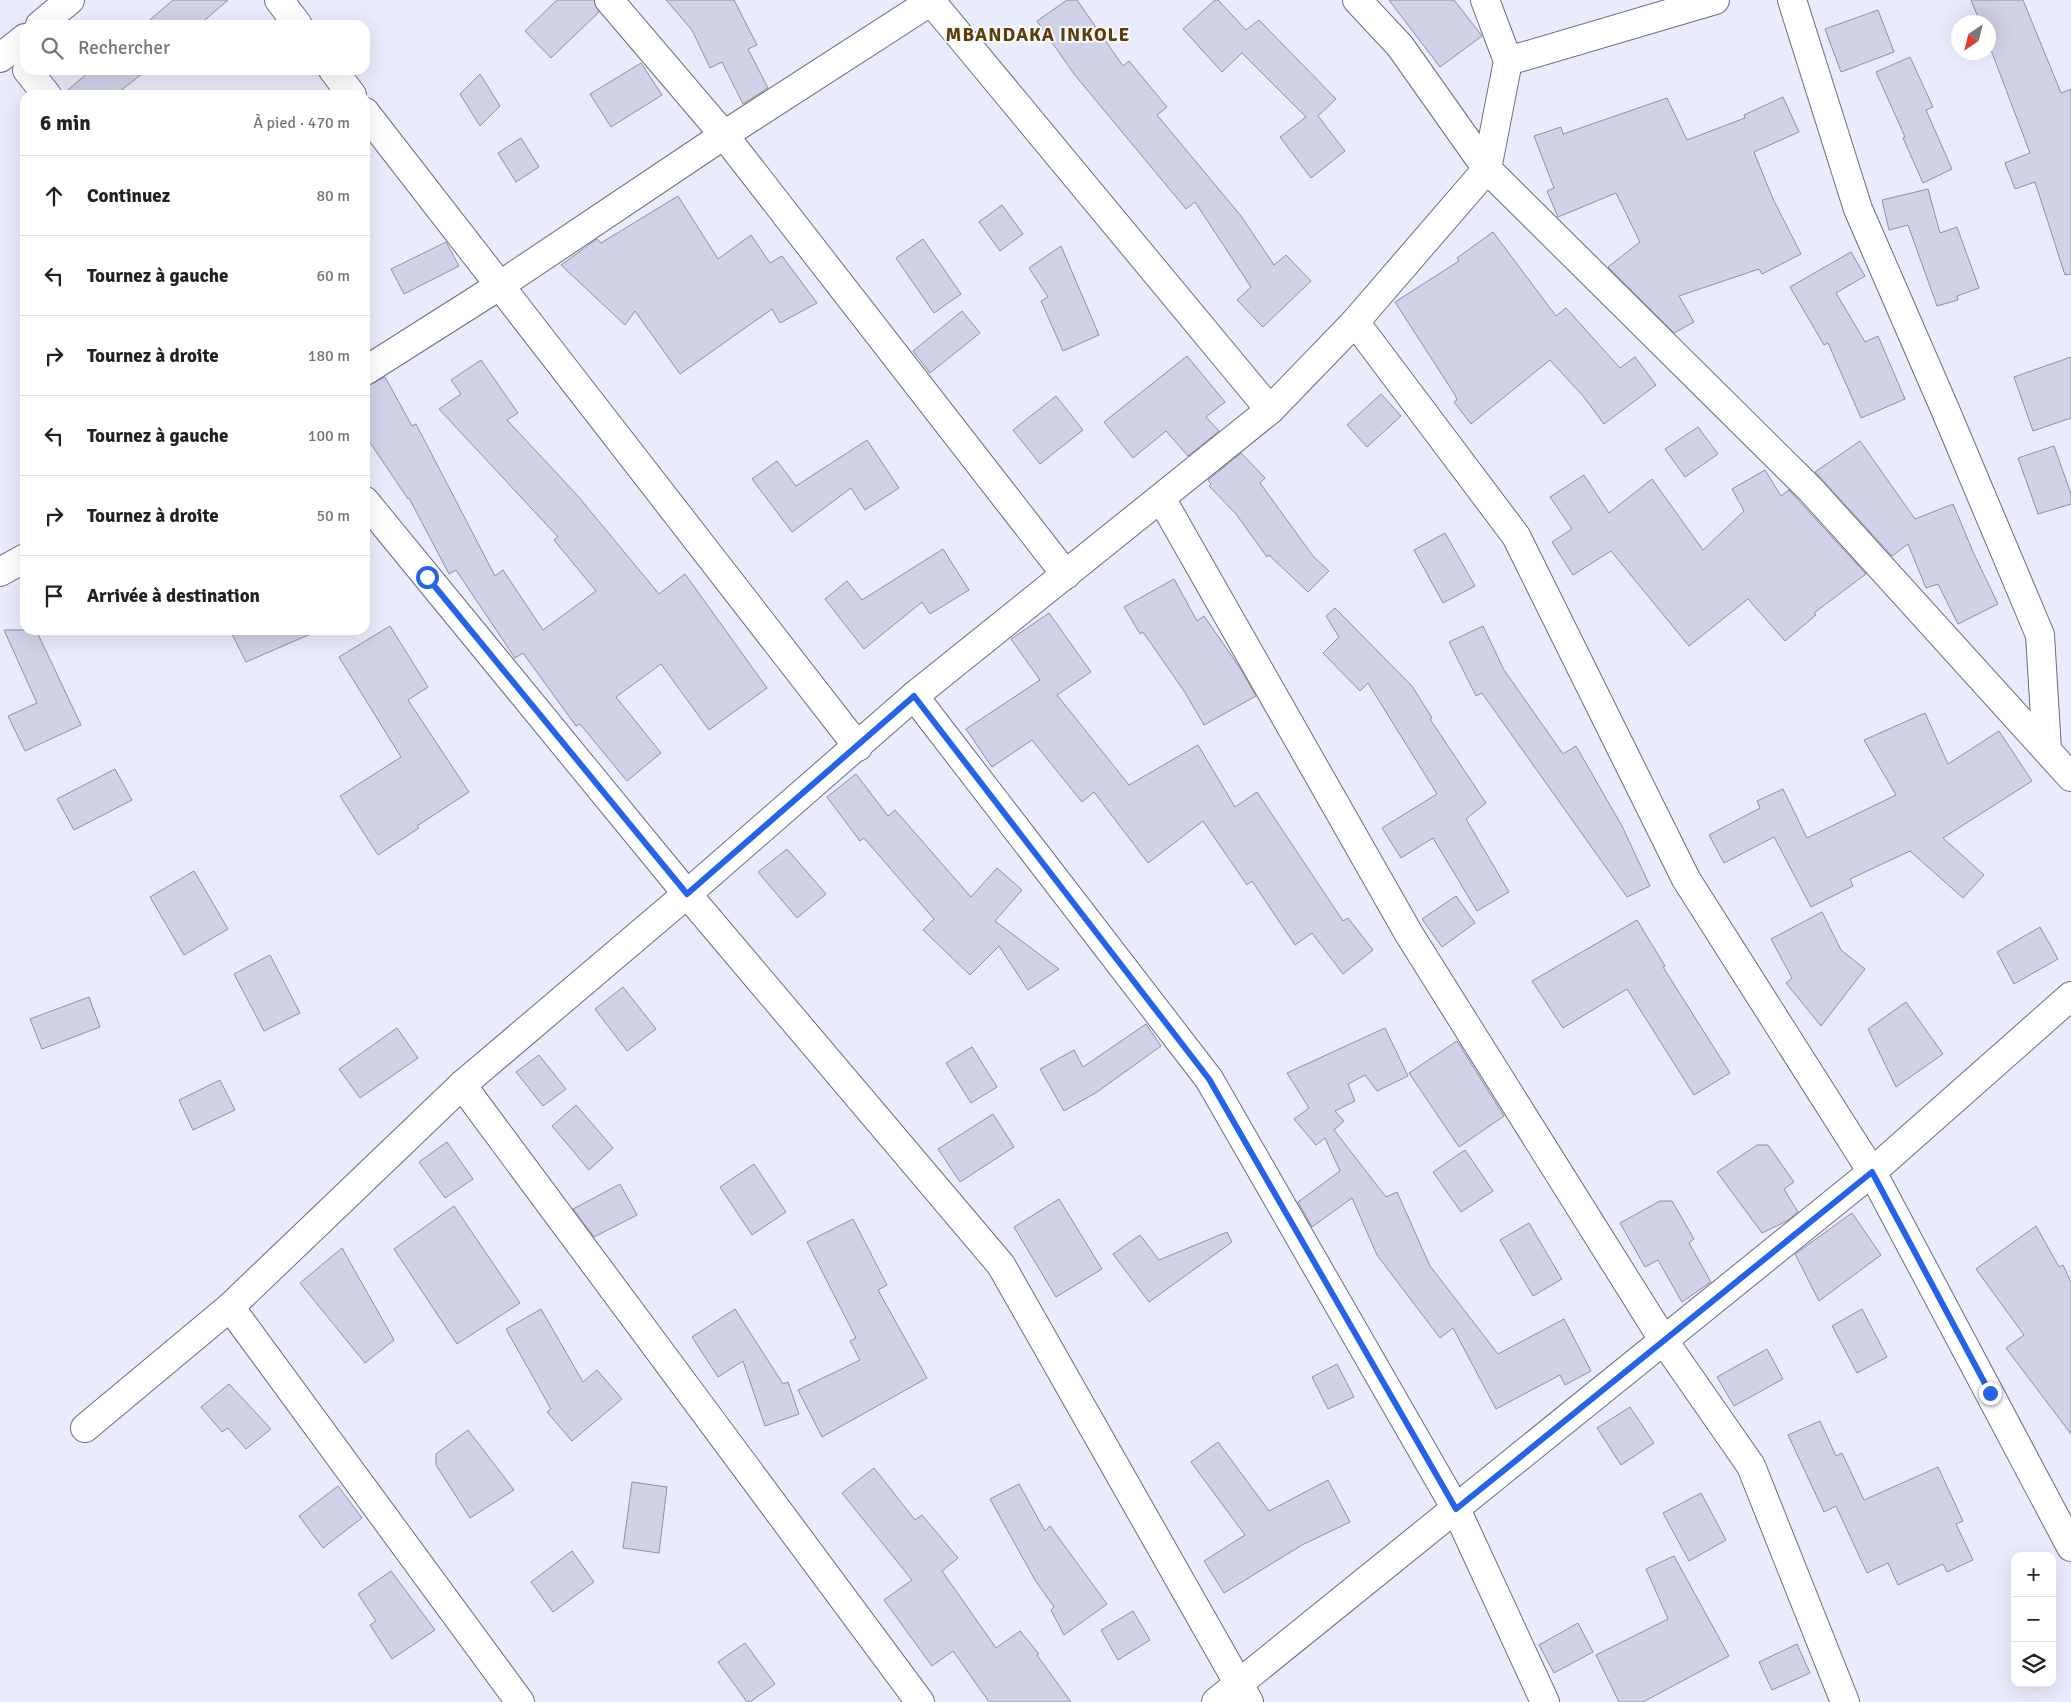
<!DOCTYPE html>
<html lang="fr">
<head>
<meta charset="utf-8">
<style>
  :root { --surface:#fff; --page:#f2f2f2; --text:#222; --muted:#767676; --line:#e0e0e0 }
  body { margin:0; font-family:Signika,sans-serif; background:var(--page); color:var(--text) }
  .controls { position:absolute; right:15px; bottom:15px; display:grid; overflow:hidden; border-radius:10px; box-shadow:0 5px 20px #0002 }
  .controls button { width:45px; height:45px; display:grid; place-items:center; padding:0; border:0; border-bottom:1px solid var(--line); background:var(--surface); color:var(--text); font:25px sans-serif }
  .compass { position:absolute; left:1951px; top:15px; width:45px; height:45px; border-radius:50%; background:var(--surface); box-shadow:0 5px 20px #0002; rotate:215deg }
  .stop { position:absolute; width:15px; height:15px; margin:-11px; border:4px solid #2563eb; border-radius:50%; background:#fff }
  .stop.end { background:#2563eb; border-color:#fff; box-shadow:0 1px 5px #0008 }
  .list { margin:0; padding:0; list-style:none }
  h2 { display:flex; justify-content:space-between; align-items:center; height:65px; margin:0; padding:0 20px; font-size:21px }
  h2 small { font-size:16px; font-weight:400; color:var(--muted) }
  .list li { display:grid; grid-template-columns:32px 1fr auto; gap:15px; align-items:center; box-sizing:border-box; height:80px; padding:0 20px; border-top:1px solid var(--line) }
  .list b { display:block; font-size:19px; white-space:nowrap }
  .list em { font-size:16px; font-style:normal; color:var(--muted) }
  .icon { flex:none; width:28px; height:28px; fill:none; stroke:currentColor; stroke-width:2; stroke-linecap:round; stroke-linejoin:round }
  .map { position:relative; flex:none; width:2071px; height:1702px; overflow:hidden }
  .search { position:absolute; background:var(--surface); box-shadow:0 5px 20px #0002; left:20px; top:20px; width:350px; height:55px; display:flex; align-items:center; gap:12px; box-sizing:border-box; padding:0 18px; border-radius:15px; color:var(--muted); font-size:19px }
  .panel { position:absolute; background:var(--surface); box-shadow:0 5px 20px #0002; left:20px; top:90px; width:350px; height:545px; border-radius:15px }
  .map>svg:first-child { display:block }
</style>
</head>
<body>
<div class="map">
<svg width="2071" height="1702" viewBox="0 0 2071 1702">
  <rect width="100%" height="100%" fill="#eaebfc"/>
  <!-- building -->
  <g fill="#d1d2e7" stroke="#8f90a3">
    <path d="M173,0H228L199,25H144Z"/>
    <path d="M557,0H594L599,12L551,58L525,31Z"/>
    <path d="M666,0H734L757,45L748,49L768,88L743,104L722,62L710,68L692,30Z"/>
    <path d="M1067,0H1077L1123,66L1129,61L1167,107L1157,115L1241,216L1274,265L1286,255L1311,281L1263,327L1237,300L1251,287L1195,202L1186,209L1074,74L1037,21Z"/>
    <path d="M1215,0H1218L1246,30L1259,20L1336,99L1318,116L1345,151L1311,178L1280,137L1306,117L1242,53L1222,72L1183,29Z"/>
    <path d="M1389,0H1454L1482,36L1440,67Z"/>
    <path d="M1971,0H2023L2061,93L2071,89V274L2065,275L2035,182L2015,189L2005,163L2030,153L1988,42V22H1980Z"/>
    <path d="M1878,10L1894,52L1841,72L1825,29Z"/>
    <path d="M1910,57L1933,107L1926,110L1952,169L1923,183L1903,138L1905,137L1876,72Z"/>
    <path d="M641,63L662,95L611,127L590,94Z"/>
    <path d="M91,70H147L115,95H62Z"/>
    <path d="M480,74L500,106L480,126L460,94Z"/>
    <path d="M1783,97L1799,132L1754,152L1773,199L1801,254L1762,274L1759,269L1679,296L1694,322L1674,333L1608,267L1640,242L1616,193L1558,217L1547,191L1554,188L1534,136L1561,127L1563,134L1667,98L1687,140L1745,118L1744,115Z"/>
    <path d="M521,138L539,167L516,182L498,153Z"/>
    <path d="M1928,189L1940,233L1957,227L1979,288L1957,296L1958,300L1937,306L1908,225L1889,230L1882,200Z"/>
    <path d="M678,196L718,259L751,235L770,263L782,256L817,303L780,323L772,309L680,374L635,311L625,325L561,265L597,239L601,243Z"/>
    <path d="M1002,205L1023,234L1000,251L979,222Z"/>
    <path d="M1493,232L1556,316L1566,308L1620,368L1635,357L1656,385L1604,424L1583,396L1550,360L1471,424L1454,402L1457,400L1455,395L1395,302L1459,261L1457,258Z"/>
    <path d="M923,239L961,294L934,313L896,258Z"/>
    <path d="M446,242L459,266L404,294L391,269Z"/>
    <path d="M1061,246L1099,335L1063,351L1041,301L1048,297L1029,268Z"/>
    <path d="M1851,252L1865,276L1836,293L1865,342L1878,336L1905,399L1861,418L1828,343L1824,345L1790,287Z"/>
    <path d="M962,311L980,333L930,373L913,351Z"/>
    <path d="M1187,356L1225,402L1206,417L1219,431L1188,456L1166,431L1133,458L1104,422Z"/>
    <path d="M2071,357V418L2033,431L2014,377Z"/>
    <path d="M481,360L518,413L507,420L577,495L659,594L685,574L767,688L709,730L661,664L616,697L661,753L627,781L580,724L576,726L523,653L515,658L456,570L449,574L409,498L408,499L365,435V387L385,377L412,426L416,424L495,576L503,570L543,630L596,591L554,540L558,537L439,409L461,394L451,380Z"/>
    <path d="M1381,394L1401,416L1367,447L1347,425Z"/>
    <path d="M1056,396L1083,430L1040,464L1013,430Z"/>
    <path d="M1698,427L1718,454L1685,477L1665,449Z"/>
    <path d="M867,440L899,488L865,510L851,488L792,532L752,479L777,461L796,486Z"/>
    <path d="M1860,441L1915,519L1953,504L1974,554L1998,604L1958,624L1938,584L1926,588L1908,544L1892,556L1815,472Z"/>
    <path d="M2054,446L2071,494V504L2038,514L2018,458Z"/>
    <path d="M1241,453L1265,478L1260,483L1313,556L1329,571L1308,592L1269,555L1267,557L1236,514L1209,486L1211,484L1208,480Z"/>
    <path d="M1765,470L1781,496L1789,490L1866,574L1814,613L1816,615L1785,641L1748,599L1689,646L1611,551L1573,575L1552,542L1572,529L1550,497L1584,475L1609,513L1652,479L1703,550L1744,511L1732,489Z"/>
    <path d="M1445,533L1475,586L1443,603L1414,550Z"/>
    <path d="M943,549L969,590L930,614L922,602L864,649L825,599L847,581L862,600Z"/>
    <path d="M1174,579L1197,621L1204,616L1240,668L1256,696L1204,725L1184,691L1143,632L1140,634L1124,607Z"/>
    <path d="M1335,608L1412,686L1432,718L1430,719L1486,803L1466,819L1509,892L1477,911L1433,838L1401,858L1382,828L1437,794L1368,683L1360,691L1323,653L1339,637L1326,616Z"/>
    <path d="M1049,613L1091,672L1057,695L1129,785L1198,745L1235,807L1257,792L1343,921L1348,918L1373,950L1343,974L1312,933L1295,945L1252,881L1247,885L1203,821L1148,863L1094,792L1082,802L1032,740L992,767L966,729L1040,680L1011,639Z"/>
    <path d="M390,626L428,687L408,700L469,792L417,826L419,828L378,855L340,796L401,757L339,657Z"/>
    <path d="M1483,626L1504,670L1563,754L1576,746L1622,826L1650,886L1627,897L1482,693L1476,696L1449,642Z"/>
    <path d="M4,630H36L81,725L25,751L8,716L37,703Z"/>
    <path d="M230,630H320L246,662Z"/>
    <path d="M1925,713L1948,764L1999,731L2032,781L1943,838L1984,875L1963,898L1910,851L1850,879L1853,886L1811,907L1774,837L1724,863L1709,835L1760,808L1757,801L1783,789L1807,838L1896,795L1864,740Z"/>
    <path d="M115,769L132,800L74,830L57,799Z"/>
    <path d="M856,774L888,816L895,810L971,897L997,868L1022,890L995,921L1059,969L1028,990L999,946L970,975L923,930L934,919L864,838L860,841L827,797Z"/>
    <path d="M787,849L826,894L797,918L758,872Z"/>
    <path d="M194,871L228,929L184,955L150,897Z"/>
    <path d="M1456,896L1475,923L1442,947L1422,919Z"/>
    <path d="M1822,912L1841,950L1865,969L1821,1026L1786,983L1792,978L1771,939Z"/>
    <path d="M1637,920L1665,966L1663,967L1730,1073L1694,1095L1627,989L1563,1028L1532,981Z"/>
    <path d="M2040,927L2058,959L2014,984L1997,952Z"/>
    <path d="M270,955L300,1013L264,1031L234,974Z"/>
    <path d="M623,987L656,1029L627,1051L595,1009Z"/>
    <path d="M89,997L100,1027L42,1049L30,1019Z"/>
    <path d="M1906,1002L1943,1054L1896,1087L1868,1029Z"/>
    <path d="M1146,1024L1161,1046L1097,1092L1064,1111L1040,1069L1074,1050L1083,1067Z"/>
    <path d="M397,1028L418,1058L360,1098L339,1069Z"/>
    <path d="M1385,1028L1408,1076L1377,1091L1365,1075L1348,1084L1355,1101L1335,1111L1344,1121L1334,1130L1386,1197L1397,1192L1430,1266L1498,1354L1564,1319L1591,1371L1565,1385L1560,1375L1496,1409L1453,1328L1440,1338L1377,1255L1352,1198L1312,1227L1298,1202L1340,1171L1325,1138L1316,1145L1294,1119L1309,1108L1287,1073Z"/>
    <path d="M1457,1041L1504,1116L1459,1147L1409,1073Z"/>
    <path d="M972,1047L997,1087L971,1103L946,1063Z"/>
    <path d="M539,1055L566,1089L543,1106L516,1072Z"/>
    <path d="M220,1080L235,1110L193,1130L179,1100Z"/>
    <path d="M576,1105L613,1148L589,1170L552,1126Z"/>
    <path d="M993,1114L1014,1147L960,1182L938,1149Z"/>
    <path d="M447,1142L473,1179L445,1198L419,1162Z"/>
    <path d="M1757,1145H1768L1794,1182L1784,1189L1798,1212L1787,1221L1762,1233L1717,1172Z"/>
    <path d="M1465,1150L1493,1191L1461,1212L1433,1172Z"/>
    <path d="M754,1164L786,1212L752,1235L720,1187Z"/>
    <path d="M620,1184L637,1215L594,1237L573,1209Z"/>
    <path d="M1059,1199L1102,1269L1056,1297L1014,1227Z"/>
    <path d="M1660,1201H1672L1694,1239L1689,1243L1711,1282L1682,1302L1658,1260L1645,1267L1620,1223Z"/>
    <path d="M454,1206L520,1303L457,1344L394,1249Z"/>
    <path d="M1852,1213L1881,1255L1819,1301L1795,1254Z"/>
    <path d="M853,1219L887,1285L878,1290L927,1378L822,1437L798,1390L860,1360L850,1341L856,1338L807,1242Z"/>
    <path d="M1529,1223L1562,1279L1533,1296L1500,1240Z"/>
    <path d="M2036,1226L2059,1267L2063,1265L2071,1282V1434L2006,1348L2024,1335L1976,1269Z"/>
    <path d="M1227,1232L1232,1242L1149,1302L1113,1254L1140,1235L1159,1260Z"/>
    <path d="M342,1248L394,1340L365,1363L300,1283Z"/>
    <path d="M541,1309L583,1382L597,1370L622,1399L572,1441L547,1412L551,1409L506,1329Z"/>
    <path d="M735,1309L783,1384L788,1382L799,1414L765,1426L743,1361L718,1377L692,1337Z"/>
    <path d="M1862,1309L1887,1357L1857,1373L1832,1326Z"/>
    <path d="M1767,1349L1783,1379L1734,1406L1717,1377Z"/>
    <path d="M1337,1364L1354,1397L1328,1409L1312,1377Z"/>
    <path d="M229,1384L271,1429L246,1449L228,1428L222,1432L201,1407Z"/>
    <path d="M1630,1407L1654,1443L1621,1465L1597,1428Z"/>
    <path d="M1820,1421L1836,1456L1842,1453L1864,1500L1938,1467L1963,1521L1956,1524L1973,1560L1947,1572L1943,1564L1898,1585L1888,1563L1867,1573L1836,1506L1824,1512L1788,1435Z"/>
    <path d="M468,1430L514,1490L470,1518L436,1465V1454Z"/>
    <path d="M1218,1442L1269,1511L1328,1480L1350,1522L1302,1545L1224,1593L1204,1561L1245,1535L1191,1462Z"/>
    <path d="M874,1468L915,1520L922,1515L958,1558L942,1571L996,1648L1020,1631L1039,1654L1037,1655L1071,1702H989L953,1651L932,1666L884,1600L912,1580L842,1493Z"/>
    <path d="M632,1482L667,1487L659,1553L623,1548Z"/>
    <path d="M1019,1484L1045,1531L1050,1526L1107,1604L1064,1635L1051,1610L1054,1607L1035,1580L990,1499Z"/>
    <path d="M338,1486L362,1518L323,1548L299,1516Z"/>
    <path d="M1701,1493L1726,1540L1689,1561L1663,1513Z"/>
    <path d="M572,1551L594,1582L553,1612L531,1582Z"/>
    <path d="M1674,1556L1729,1656L1643,1702H1619L1596,1655L1668,1619L1646,1569Z"/>
    <path d="M391,1571L435,1630L392,1659L370,1625L376,1621L358,1594Z"/>
    <path d="M1133,1611L1150,1640L1118,1660L1101,1630Z"/>
    <path d="M1578,1623L1593,1652L1554,1673L1539,1645Z"/>
    <path d="M745,1643L775,1684L750,1702H747L718,1662Z"/>
    <path d="M1797,1644L1810,1673L1772,1690L1759,1662Z"/>
  </g>
  <g fill="none" stroke-linecap="round" stroke-linejoin="round">
    <!-- minor casing -->
    <g stroke="#6c6d80" stroke-width="30">
      <g id="minor">
        <path d="M279,0L298,25"/>
        <path d="M609,0L724,135L1066,575"/>
        <path d="M930,0L1270,410"/>
        <path d="M1357,0L1400,46L1487,169L1810,489L2071,777"/>
        <path d="M1792,0L1858,209L1944,407L2040,635L2047,750"/>
        <path d="M40,25L70,0"/>
        <path d="M0,58L25,38"/>
        <path d="M1508,61L1715,0"/>
        <path d="M27,70L47,95"/>
        <path d="M333,70L352,95"/>
        <path d="M365,112L858,747"/>
        <path d="M1355,322L1516,536L1686,879L1872,1172L2071,1547"/>
        <path d="M365,371L499,286L724,135L933,0"/>
        <path d="M1161,498L1409,934L1664,1341L1751,1466L1845,1702"/>
        <path d="M365,501L687,894L1001,1265L1249,1702"/>
        <path d="M0,572L25,558"/>
        <path d="M914,696L1209,1079L1456,1509L1545,1702"/>
        <path d="M462,1085L920,1702"/>
        <path d="M230,1307L520,1702"/>
        <path d="M85,1428L230,1307L462,1085L687,894L914,696L1270,410L1355,322L1487,169L1508,61L1485,0"/>
        <path d="M1216,1702L1872,1172L2071,996"/>
      </g>
    </g>
    <!-- minor -->
    <use href="#minor" stroke="#fff" stroke-width="28"/>
  </g>
  <g fill="none" stroke-linecap="round" stroke-linejoin="round">
    <!-- route -->
    <path stroke="#2563eb" stroke-width="6" d="M427,577L687,894L914,696L1209,1079L1456,1509L1872,1172L1990,1393"/>
  </g>
  <g text-anchor="middle" stroke-width="4" stroke-linejoin="round" paint-order="stroke">
    <!-- district labels -->
    <g font-size="19" font-weight="bold" letter-spacing="1" fill="#5f3e06" stroke="#f9fafe">
      <text x="1038" y="41">MBANDAKA INKOLE</text>
    </g>
  </g>
</svg>
<div class="controls">
<button>+</button>
<button>−</button>
<button><svg class="icon" aria-label="layers" viewBox="0 0 24 24"><path d="M12 4l9 5-9 5-9-5zM3 14l9 5 9-5"/></svg></button>
</div>
<svg class="compass" viewBox="-18 -18 36 36"><path d="M0-13l5 13h-10z" fill="#e53935"/><path d="M0 13l5-13h-10z" fill="#767676"/></svg>
<div class="stop" style="left:427px;top:577px"></div>
<div class="stop end" style="left:1990px;top:1393px"></div>
<div class="search"><svg class="icon" aria-label="search" viewBox="0 0 24 24"><circle cx="10" cy="10" r="6"/><path d="M15 15l6 6"/></svg>Rechercher</div>
<section class="panel">
<h2>6 min<small>À pied · 470 m</small></h2>
<ul class="list">
<li><svg class="icon" aria-label="ahead" viewBox="0 0 24 24"><path d="M12 20V5M6 11l6-6 6 6"/></svg><div><b>Continuez</b></div><em>80 m</em></li>
<li><svg class="icon" aria-label="left" viewBox="0 0 24 24"><path d="M17 20v-9H6M10 6l-5 5 5 5"/></svg><div><b>Tournez à gauche</b></div><em>60 m</em></li>
<li><svg class="icon" aria-label="right" viewBox="0 0 24 24"><path d="M7 20v-9h11M14 6l5 5-5 5"/></svg><div><b>Tournez à droite</b></div><em>180 m</em></li>
<li><svg class="icon" aria-label="left" viewBox="0 0 24 24"><path d="M17 20v-9H6M10 6l-5 5 5 5"/></svg><div><b>Tournez à gauche</b></div><em>100 m</em></li>
<li><svg class="icon" aria-label="right" viewBox="0 0 24 24"><path d="M7 20v-9h11M14 6l5 5-5 5"/></svg><div><b>Tournez à droite</b></div><em>50 m</em></li>
<li><svg class="icon" aria-label="arrive" viewBox="0 0 24 24"><path d="M6 21V4h12l-3 4 3 4H6"/></svg><div><b>Arrivée à destination</b></div></li>
</ul>
</section>
</div>
</body>
</html>
